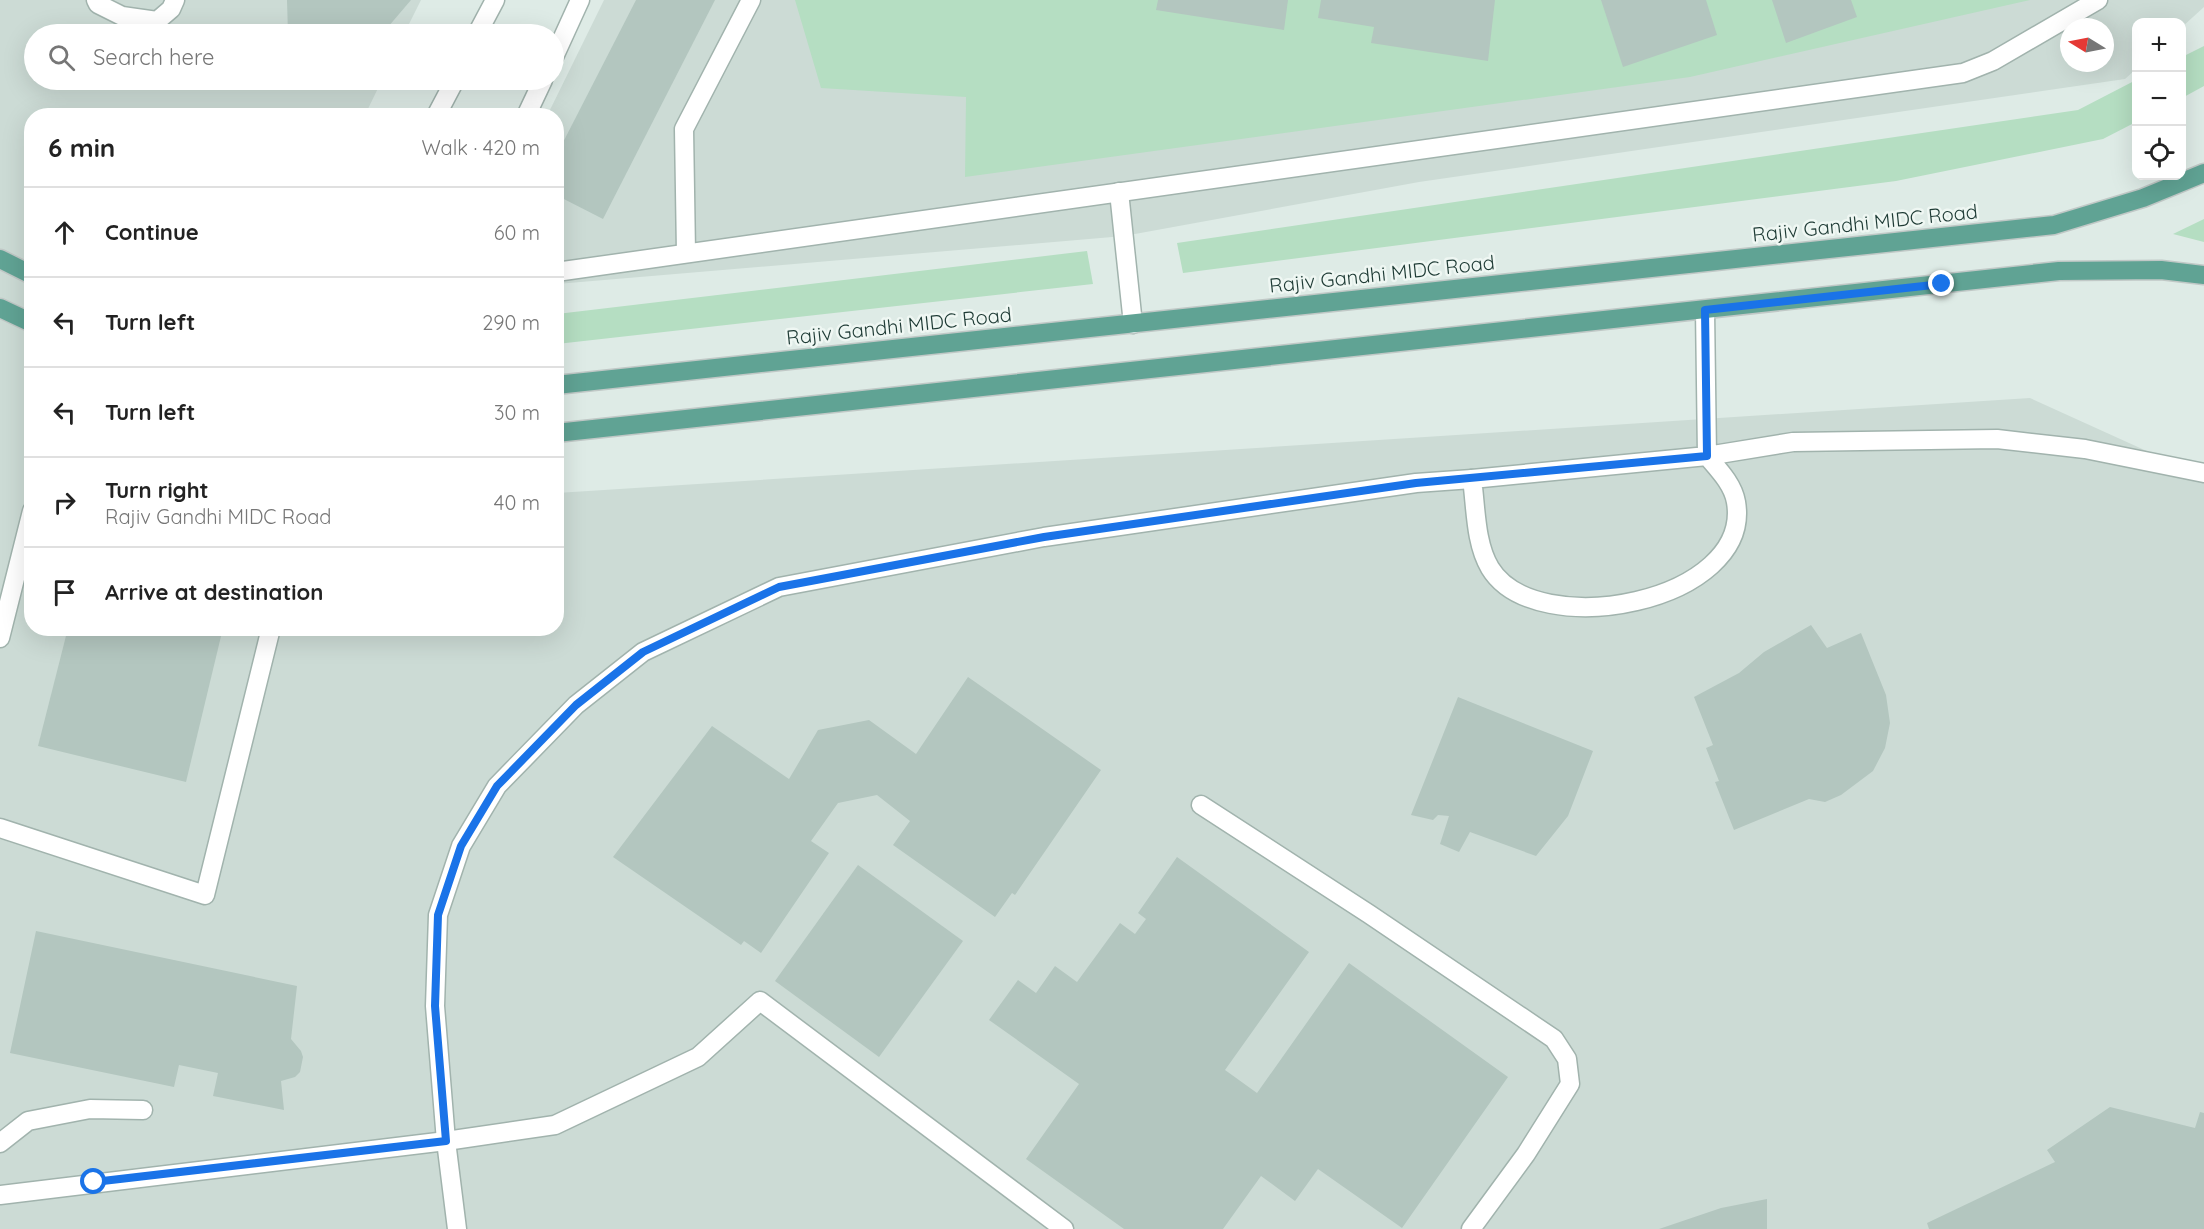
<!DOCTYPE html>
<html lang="en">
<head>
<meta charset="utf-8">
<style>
  :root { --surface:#fff; --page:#f6f6f6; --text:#222; --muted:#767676; --line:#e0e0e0 }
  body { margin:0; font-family:Quicksand,sans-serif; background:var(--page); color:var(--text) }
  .controls { position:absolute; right:18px; top:18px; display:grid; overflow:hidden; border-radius:12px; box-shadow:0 6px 24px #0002 }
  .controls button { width:54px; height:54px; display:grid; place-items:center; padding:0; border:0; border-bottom:2px solid var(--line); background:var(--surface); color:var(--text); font:30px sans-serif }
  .compass { position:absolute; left:2060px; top:18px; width:54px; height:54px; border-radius:50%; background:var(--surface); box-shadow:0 6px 24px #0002; rotate:280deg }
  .stop { position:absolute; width:18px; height:18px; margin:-14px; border:4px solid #1a73e8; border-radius:50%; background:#fff }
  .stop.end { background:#1a73e8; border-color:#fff; box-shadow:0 2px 6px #0008 }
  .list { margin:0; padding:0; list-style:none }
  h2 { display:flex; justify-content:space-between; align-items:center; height:78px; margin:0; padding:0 24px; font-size:26px }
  h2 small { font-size:20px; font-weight:400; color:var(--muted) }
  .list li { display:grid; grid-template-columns:39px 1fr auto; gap:18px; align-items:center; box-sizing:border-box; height:90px; padding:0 24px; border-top:2px solid var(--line) }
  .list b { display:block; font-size:22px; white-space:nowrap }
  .list p { margin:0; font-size:20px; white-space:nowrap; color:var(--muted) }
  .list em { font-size:20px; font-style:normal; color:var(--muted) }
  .icon { flex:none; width:33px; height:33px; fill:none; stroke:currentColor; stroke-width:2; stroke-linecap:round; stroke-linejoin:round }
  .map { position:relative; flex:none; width:2204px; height:1229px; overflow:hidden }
  .search { position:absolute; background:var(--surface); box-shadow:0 6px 24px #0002; left:24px; top:24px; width:540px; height:66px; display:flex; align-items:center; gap:15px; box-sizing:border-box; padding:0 21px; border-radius:33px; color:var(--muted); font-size:22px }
  .panel { position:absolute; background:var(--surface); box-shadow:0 6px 24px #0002; left:24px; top:108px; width:540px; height:528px; border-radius:24px }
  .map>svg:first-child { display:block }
</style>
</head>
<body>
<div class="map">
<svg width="2204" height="1229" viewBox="0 0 2204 1229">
  <rect width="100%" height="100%" fill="#deebe6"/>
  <!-- built -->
  <g fill="#ccdbd5" fill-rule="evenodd">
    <path d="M0,0H421L404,34H34V80H382L365,115L32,116V628H556L557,493L2030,398L2204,477V1229H0Z"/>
    <path d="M604,0H2204V7L2182,27V22H2136V69L2125,79L1419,182L1124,236L557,284L556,116H547ZM2069,27H2105V63H2069Z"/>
  </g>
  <!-- green -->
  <g fill="#b5dec2">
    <path d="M795,0H2030L1690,77L965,177L966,97L821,88Z"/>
    <path d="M2204,46V86L2182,98V57Z"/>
    <path d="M2136,80V122L2103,139L1896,181L1183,273L1177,243L2078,110Z"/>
    <path d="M2204,219V242L2173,234Z"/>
    <path d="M1087,251L1093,284L557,344V314Z"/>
  </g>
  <!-- building -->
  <g fill="#b3c6bf">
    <path d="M287,0H411L382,34H288Z"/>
    <path d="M636,0H715L603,219L556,195V156Z"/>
    <path d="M1158,0H1288L1284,30L1156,10Z"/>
    <path d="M1321,0H1495L1488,61L1371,43L1374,27L1318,18Z"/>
    <path d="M1601,0H1706L1717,35L1623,67Z"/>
    <path d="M1772,0H1851L1857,17L1786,43Z"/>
    <path d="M1811,625L1827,648L1861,633L1886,695L1890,723L1885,748L1873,771L1841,795L1825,802L1809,799L1734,830L1715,782L1719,781L1706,748L1713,745L1694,697L1739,673L1764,652Z"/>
    <path d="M68,628H223L186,782L38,746Z"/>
    <path d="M968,677L1101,770L1015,895L1012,893L995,917L893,845L910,821L877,795L838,803L811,841L829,853L761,953L744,941L741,945L613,857L712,726L789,779L818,730L869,720L916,754Z"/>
    <path d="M1458,697L1593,751L1568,816L1536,856L1470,832L1459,852L1440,844L1449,816L1438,815L1433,820L1411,815Z"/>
    <path d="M1177,857L1309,952L1225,1070L1257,1093L1349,963L1508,1077L1402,1228L1318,1169L1295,1201L1261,1176L1223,1229H1124L1026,1159L1079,1084L989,1020L1018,980L1036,993L1055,966L1077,982L1120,923L1135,934L1146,919L1138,913Z"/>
    <path d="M858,865L963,941L879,1057L775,981Z"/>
    <path d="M36,931L297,986L291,1039L301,1051L303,1057L300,1072L295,1077L281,1081L284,1110L213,1096L218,1073L179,1065L174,1087L10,1053Z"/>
    <path d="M2110,1107L2195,1128L2200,1112L2204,1113V1229H1929L1927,1223L2055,1162L2047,1150Z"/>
    <path d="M1767,1199V1229H1659L1721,1208Z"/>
  </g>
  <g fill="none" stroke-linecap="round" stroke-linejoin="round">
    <!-- lane casing -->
    <g stroke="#a1b3ad" stroke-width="21">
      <g id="lane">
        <path d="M96,0L98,4L122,16L157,21L171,9L175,0"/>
        <path d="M477,34L495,0"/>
        <path d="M554,57L580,0"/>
        <path d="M436,116L455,80"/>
        <path d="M526,116L543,80"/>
        <path d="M1119,192L1133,324"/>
        <path d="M686,253L684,129L751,0"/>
        <path d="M556,272L1963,73L1993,61L2098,0"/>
        <path d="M1705,310L1707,456C1718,469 1733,484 1736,502C1753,602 1536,644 1490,568C1475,543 1476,507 1472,479L1707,456L1793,442L1997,439L2085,449L2204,473"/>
        <path d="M0,638L32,511"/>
        <path d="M1201,805L1369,914L1554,1039L1567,1059L1570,1084L1526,1154L1471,1229"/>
        <path d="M0,828L205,895L271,628"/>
        <path d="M0,1143L28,1121L90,1109L143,1110"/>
        <path d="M0,1195L446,1141L555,1125L698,1057L760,1001L1064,1229"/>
        <path d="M457,1229L446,1141L435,1006L438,915L461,846L497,786L576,705L643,652L779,587L1044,537L1416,483L1472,479"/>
      </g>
    </g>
    <!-- primary casing -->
    <g stroke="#c0c8c6" stroke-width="21">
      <g id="primary">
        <path d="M0,259L32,275"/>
        <path d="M0,308L32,323"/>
        <path d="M556,385L2054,225L2143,198L2204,173"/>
        <path d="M556,433L2059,271L2161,270L2204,275"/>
      </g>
    </g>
    <!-- lane -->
    <use href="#lane" stroke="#fff" stroke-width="18"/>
    <!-- primary -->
    <use href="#primary" stroke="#60a394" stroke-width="18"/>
  </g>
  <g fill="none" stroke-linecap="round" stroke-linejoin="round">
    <!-- route -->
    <path stroke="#1a73e8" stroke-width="8" d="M94,1182L446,1141L435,1006L438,915L461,846L497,786L576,705L643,652L779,587L1044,537L1416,483L1707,456L1705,310L1942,284"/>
  </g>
  <g text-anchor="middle" stroke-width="5" stroke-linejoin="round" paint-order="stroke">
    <!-- street labels -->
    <g font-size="20" fill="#1e3b35" stroke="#eff7f3">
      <text transform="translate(1865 223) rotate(-6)" y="7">Rajiv Gandhi MIDC Road</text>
      <text transform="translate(1382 274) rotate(-6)" y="7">Rajiv Gandhi MIDC Road</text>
      <text transform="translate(899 326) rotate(-6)" y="7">Rajiv Gandhi MIDC Road</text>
    </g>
  </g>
</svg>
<div class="controls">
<button>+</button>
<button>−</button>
<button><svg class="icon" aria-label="locate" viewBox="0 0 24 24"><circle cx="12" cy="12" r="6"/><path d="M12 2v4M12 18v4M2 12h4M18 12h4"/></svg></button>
</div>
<svg class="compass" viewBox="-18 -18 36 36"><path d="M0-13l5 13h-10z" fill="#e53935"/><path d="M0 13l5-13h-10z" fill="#767676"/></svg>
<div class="stop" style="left:94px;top:1182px"></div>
<div class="stop end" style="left:1942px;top:284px"></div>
<div class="search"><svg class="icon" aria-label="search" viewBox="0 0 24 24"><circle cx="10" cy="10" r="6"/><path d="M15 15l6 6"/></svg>Search here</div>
<section class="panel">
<h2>6 min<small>Walk · 420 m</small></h2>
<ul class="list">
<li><svg class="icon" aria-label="ahead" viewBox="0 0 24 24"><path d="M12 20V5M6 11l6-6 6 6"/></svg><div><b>Continue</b></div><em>60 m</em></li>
<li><svg class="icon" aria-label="left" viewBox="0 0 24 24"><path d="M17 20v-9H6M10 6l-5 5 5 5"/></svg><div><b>Turn left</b></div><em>290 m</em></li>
<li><svg class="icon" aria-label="left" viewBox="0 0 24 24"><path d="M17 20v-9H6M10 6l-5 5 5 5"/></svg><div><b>Turn left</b></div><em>30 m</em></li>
<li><svg class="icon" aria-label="right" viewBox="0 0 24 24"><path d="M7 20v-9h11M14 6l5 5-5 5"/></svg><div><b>Turn right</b><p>Rajiv Gandhi MIDC Road</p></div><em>40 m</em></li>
<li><svg class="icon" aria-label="arrive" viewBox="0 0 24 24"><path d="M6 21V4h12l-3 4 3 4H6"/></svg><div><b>Arrive at destination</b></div></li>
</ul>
</section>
</div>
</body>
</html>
